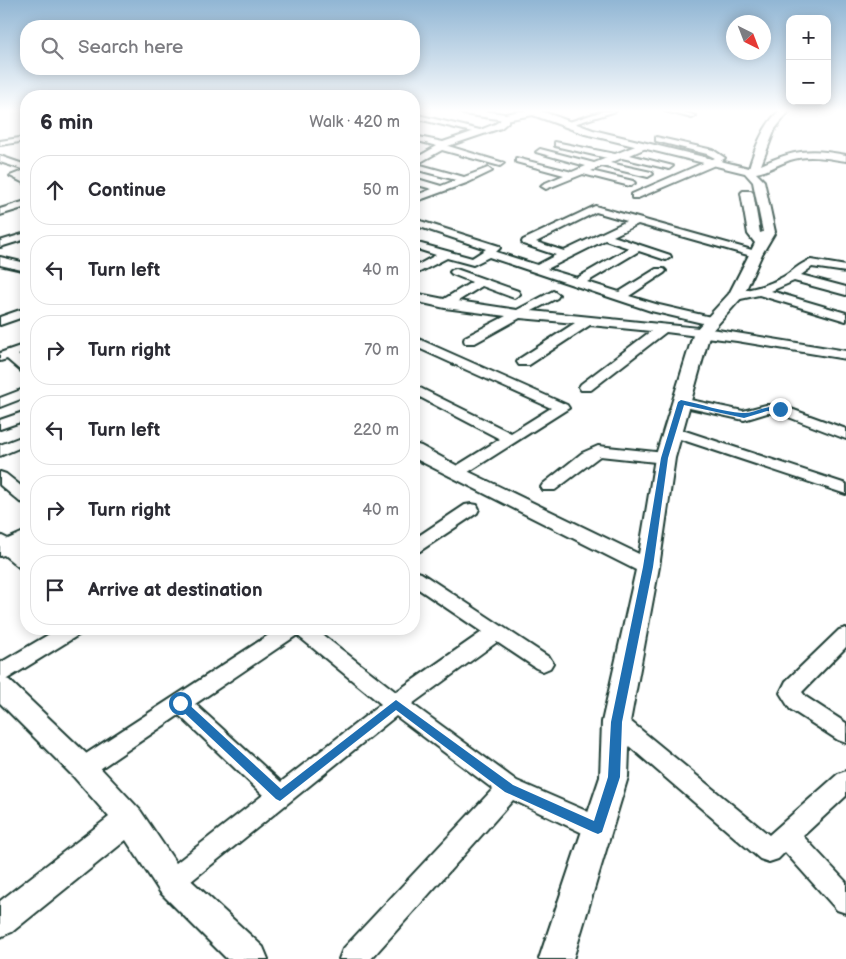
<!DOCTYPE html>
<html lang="en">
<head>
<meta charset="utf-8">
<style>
  :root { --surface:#fff; --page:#f7f7f7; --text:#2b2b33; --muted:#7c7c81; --line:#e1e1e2 }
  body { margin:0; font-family:"Balsamiq Sans",sans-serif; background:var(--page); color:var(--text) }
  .controls { position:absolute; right:15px; top:15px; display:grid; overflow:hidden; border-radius:10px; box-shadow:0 2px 12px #0003 }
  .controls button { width:45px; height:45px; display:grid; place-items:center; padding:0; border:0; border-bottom:1px solid var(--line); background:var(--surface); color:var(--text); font:25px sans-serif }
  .compass { position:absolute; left:726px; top:15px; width:45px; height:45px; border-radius:50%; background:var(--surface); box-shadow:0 2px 12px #0003; rotate:138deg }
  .stop { position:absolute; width:15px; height:15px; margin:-11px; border:4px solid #1f6fb2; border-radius:50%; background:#fff }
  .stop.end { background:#1f6fb2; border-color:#fff; box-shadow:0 1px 5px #0008 }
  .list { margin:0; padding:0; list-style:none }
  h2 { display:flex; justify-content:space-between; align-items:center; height:65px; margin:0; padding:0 20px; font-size:21px }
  h2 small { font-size:16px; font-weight:400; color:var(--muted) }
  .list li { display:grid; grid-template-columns:32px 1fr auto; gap:15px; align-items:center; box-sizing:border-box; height:70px; margin:0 10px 10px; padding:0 10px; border:1px solid var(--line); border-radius:20px }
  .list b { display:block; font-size:19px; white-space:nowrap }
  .list em { font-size:16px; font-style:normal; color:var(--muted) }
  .icon { flex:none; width:28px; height:28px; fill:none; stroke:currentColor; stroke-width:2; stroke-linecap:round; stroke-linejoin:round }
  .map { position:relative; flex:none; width:846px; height:959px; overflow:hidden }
  .search { position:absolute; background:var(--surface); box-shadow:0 2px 12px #0003; left:20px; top:20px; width:400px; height:55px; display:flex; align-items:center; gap:12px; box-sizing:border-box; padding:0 18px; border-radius:20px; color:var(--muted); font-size:19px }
  .panel { position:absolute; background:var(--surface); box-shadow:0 2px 12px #0003; left:20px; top:90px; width:400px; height:545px; border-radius:20px }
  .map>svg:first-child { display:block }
</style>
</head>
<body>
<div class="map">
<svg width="846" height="959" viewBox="0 0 846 959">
  <rect width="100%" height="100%" fill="#fff"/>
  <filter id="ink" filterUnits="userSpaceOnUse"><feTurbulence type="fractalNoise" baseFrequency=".02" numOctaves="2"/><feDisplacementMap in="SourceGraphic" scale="10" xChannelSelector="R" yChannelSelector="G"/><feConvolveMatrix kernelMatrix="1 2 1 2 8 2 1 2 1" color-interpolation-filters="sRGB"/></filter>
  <g filter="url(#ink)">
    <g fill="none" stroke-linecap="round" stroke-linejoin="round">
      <!-- minor casing -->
      <g stroke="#1f3d34" stroke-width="4">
        <g id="minor">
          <path d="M603,111H616L567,126L563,124Z"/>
          <path d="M665,111H681L696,116L692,118Z"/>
          <path d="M414,114L480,130L495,124L500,121L502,115H508V122L501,128L448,146L504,163L500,166L442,150L417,164L464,177L488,168L492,171L469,182L414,202V196L432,189L414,184V178L441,186L456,180L414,169V159L437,146L414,140V136L443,142L472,132L414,118Z"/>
          <path d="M26,137V141L0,145V141Z"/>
          <path d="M656,137L713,150L725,158L715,165L638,198H632V194L715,158L707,154L656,141Z"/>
          <path d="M555,142L615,154L643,143L647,146L646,148L630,155L673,166L669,169L622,158L610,163L651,172L653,174L648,177L602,166L591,171L633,181L635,183L630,186L583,174L546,189L541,186L543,184L564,175L516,162V158L572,172L586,166L536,152L540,149L594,163L607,158L555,146Z"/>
          <path d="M0,156L26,165V176H24L26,178V184L10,176L25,170L0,162Z"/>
          <path d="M26,201V207L0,215V209Z"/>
          <path d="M595,206L759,252L760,254L755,257L638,224L613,236L670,255L671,257L666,260L639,251L587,282L619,292L656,269H664L666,271L664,273L629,296L659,305L715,318L717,321L711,325L651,311L489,257L473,265L447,258L414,275V267L436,255L414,248V242L472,258L486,249L414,225V219L499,246L500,248L496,252L537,265L556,255L523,244L522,242L523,240ZM596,212L627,221L564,251L536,242ZM605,240L629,248L577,278L547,269Z"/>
          <path d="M26,233V239L0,247V241Z"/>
          <path d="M811,260L846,266V272L812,267L801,275L846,287V295L794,281L771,291L846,313V321L759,295L736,300L730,296L732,293C749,289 765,287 781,278C792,273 799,263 811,260Z"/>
          <path d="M456,269L518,291L520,294L514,298L482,286L458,301L517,310L553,291L559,295L557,298L532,311L718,330L846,351V359L737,341L666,332L591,390H581L579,387L581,384L651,331L590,325L529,365H519L517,362L519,359L575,323L520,318L475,343H465L464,340L465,337L506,316L445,308L414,301V293L444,299L472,282L452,274L450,272L452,270Z"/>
          <path d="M26,308V316L0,325V317Z"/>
          <path d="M414,337L567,405L569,408L462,476H450L448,473L450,470L500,439L414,394V385L511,433L551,408L414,346Z"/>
          <path d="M26,344V352L18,355L26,361V372L21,371L7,359L0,361V353Z"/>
          <path d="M26,388V397L0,407V398Z"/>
          <path d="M681,398L743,411L766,405H780L846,429V439L778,413H767L744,420L676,405L674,402L676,399Z"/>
          <path d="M26,411V420L0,429V420Z"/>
          <path d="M673,427L846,484V494L668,435L665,432L668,429Z"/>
          <path d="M26,435V445L0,456V445Z"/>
          <path d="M598,446L665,453L671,455L673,458L671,461L665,463L600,456L555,490H543L541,487L543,484L582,453Z"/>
          <path d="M0,472L6,474L26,490V503L20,502L0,485Z"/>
          <path d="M471,504L477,505L479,509L477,513L420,551L414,553V539L465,505Z"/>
          <path d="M26,531V544L19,548L26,554V570L20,568L4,555L0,556V535L8,539Z"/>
          <path d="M414,571L421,573L550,658L553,663L550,668L543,671L536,668L497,642L412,704L517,781L607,820L610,828L607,836L598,839L589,836L513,800L371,959H339L343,949L493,789L396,716L180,890L171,894L162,890L158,882L162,874L263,795L179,715L91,775L83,778L75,775L71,768L75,761L278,629H315L396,692L482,632L414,586ZM297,635L381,704L281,782L195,704Z"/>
          <path d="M846,628V647L802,692L806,697L846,723V743L838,740L790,709L780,693L786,681L839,630Z"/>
          <path d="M58,629H83L80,634L7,679L0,681V663Z"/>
          <path d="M616,713L624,716L769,835L838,774L846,771V796L803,836L846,882V913L837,910L785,852L778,859L769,862L760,859L608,728L605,722L608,716Z"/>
        </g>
      </g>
      <!-- tertiary casing -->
      <g stroke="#1f3d34" stroke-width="4">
        <g id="tertiary">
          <path d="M459,111H484L505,114L521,111H541L593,130L749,168C755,148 764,125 779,111H789L775,129L761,165C793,150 811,148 846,155V161C828,158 807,154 790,160C778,164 769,171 756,173L764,181L775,232L762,254L743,296L710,333L675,458L659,567L630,722L628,777L573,959H539L600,777L602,722L636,570L414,458V444L421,446L463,469L639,554L655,458L694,332L729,294L755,243L748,234L741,193L743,191H751L753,193L760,233L763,232L753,182L745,173L585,134L533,115L505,120L463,114Z"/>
          <path d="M0,257L26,263V271L0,265Z"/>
          <path d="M0,677L9,680L93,760L140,810L182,872L263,947L268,959H227L160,892L126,840L12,932L0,937V901L109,817L73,776L0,703Z"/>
        </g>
      </g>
      <!-- minor -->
      <use href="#minor" fill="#fff" fill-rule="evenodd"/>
      <!-- tertiary -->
      <use href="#tertiary" fill="#fff" fill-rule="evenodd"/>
    </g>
  </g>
  <!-- sky -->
  <linearGradient id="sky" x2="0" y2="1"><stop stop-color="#91b6d4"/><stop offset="0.45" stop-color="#fff"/><stop offset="1" stop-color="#fff" stop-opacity="0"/></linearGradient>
  <rect width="846" height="246" fill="url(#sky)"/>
  <!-- route -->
  <path fill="#1f6fb2" d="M681,400C701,404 723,412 742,413C756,414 771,401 784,409L780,412L767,411L744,418L684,405L668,458L653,567L622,722L620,777L602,832L598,834L593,832L505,792L396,710L280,801L276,799L177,706L175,703L177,700H184L281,789L396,700L513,785L594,821L608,777L611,722L643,567L661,458L678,402Z"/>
</svg>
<div class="controls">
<button>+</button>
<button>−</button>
</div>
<svg class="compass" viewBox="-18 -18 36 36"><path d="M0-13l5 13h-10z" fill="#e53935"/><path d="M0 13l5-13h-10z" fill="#7c7c81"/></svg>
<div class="stop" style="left:180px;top:703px"></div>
<div class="stop end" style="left:780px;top:409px"></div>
<div class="search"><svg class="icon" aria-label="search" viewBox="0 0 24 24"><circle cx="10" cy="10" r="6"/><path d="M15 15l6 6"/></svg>Search here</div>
<section class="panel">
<h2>6 min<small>Walk · 420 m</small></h2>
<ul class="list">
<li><svg class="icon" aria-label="ahead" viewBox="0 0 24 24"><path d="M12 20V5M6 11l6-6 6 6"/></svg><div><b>Continue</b></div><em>50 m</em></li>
<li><svg class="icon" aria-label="left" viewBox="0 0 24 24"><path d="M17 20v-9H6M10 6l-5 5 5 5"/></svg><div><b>Turn left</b></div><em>40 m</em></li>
<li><svg class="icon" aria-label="right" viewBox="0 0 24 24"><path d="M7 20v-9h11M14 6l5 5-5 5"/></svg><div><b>Turn right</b></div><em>70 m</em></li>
<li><svg class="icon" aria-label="left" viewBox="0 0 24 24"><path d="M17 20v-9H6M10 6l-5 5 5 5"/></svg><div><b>Turn left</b></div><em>220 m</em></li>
<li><svg class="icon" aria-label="right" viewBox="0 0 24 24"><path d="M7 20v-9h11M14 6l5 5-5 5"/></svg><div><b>Turn right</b></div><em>40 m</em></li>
<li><svg class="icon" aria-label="arrive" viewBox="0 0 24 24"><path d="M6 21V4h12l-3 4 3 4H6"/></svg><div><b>Arrive at destination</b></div></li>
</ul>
</section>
</div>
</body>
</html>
